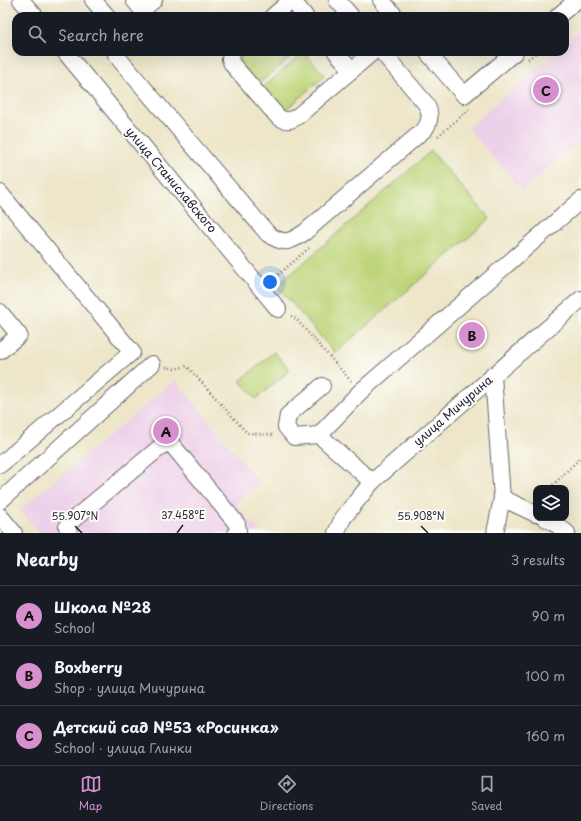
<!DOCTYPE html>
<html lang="en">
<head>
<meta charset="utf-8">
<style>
  :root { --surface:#171b24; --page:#242831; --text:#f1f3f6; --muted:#9ea1a6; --line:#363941; --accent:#d690ce }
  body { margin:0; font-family:"Playpen Sans",sans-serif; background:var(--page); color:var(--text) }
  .controls { position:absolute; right:12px; bottom:12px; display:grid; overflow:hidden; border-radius:8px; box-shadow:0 4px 16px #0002 }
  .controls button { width:36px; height:36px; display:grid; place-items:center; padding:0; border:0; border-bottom:1px solid var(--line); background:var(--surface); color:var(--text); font:20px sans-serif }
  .you { position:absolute; left:270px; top:282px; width:14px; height:14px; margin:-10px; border:3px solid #fff; border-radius:50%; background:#1a73e8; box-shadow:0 0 0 6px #1a73e833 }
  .badge { display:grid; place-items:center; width:26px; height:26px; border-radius:50%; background:var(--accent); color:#111; font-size:13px; font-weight:700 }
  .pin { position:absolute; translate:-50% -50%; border:2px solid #fff; box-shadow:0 1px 4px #0006 }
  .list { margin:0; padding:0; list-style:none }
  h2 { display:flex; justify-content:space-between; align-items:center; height:52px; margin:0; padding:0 16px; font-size:17px }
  h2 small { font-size:13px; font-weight:400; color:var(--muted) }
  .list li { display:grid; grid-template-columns:26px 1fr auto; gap:12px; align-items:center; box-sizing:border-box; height:60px; padding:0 16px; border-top:1px solid var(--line) }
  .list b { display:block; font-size:15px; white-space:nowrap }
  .list p { margin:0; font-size:13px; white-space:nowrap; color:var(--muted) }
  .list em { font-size:13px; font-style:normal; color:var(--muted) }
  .icon { flex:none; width:22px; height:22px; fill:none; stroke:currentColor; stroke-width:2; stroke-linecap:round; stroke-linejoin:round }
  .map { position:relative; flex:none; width:581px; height:533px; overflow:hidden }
  .search { position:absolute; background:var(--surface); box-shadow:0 4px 16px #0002; left:12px; right:12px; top:12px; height:44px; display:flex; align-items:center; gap:10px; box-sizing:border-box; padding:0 14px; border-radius:12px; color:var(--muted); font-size:15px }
  .sheet { height:232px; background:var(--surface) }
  nav { display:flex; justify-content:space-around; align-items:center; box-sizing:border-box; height:56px; border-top:1px solid var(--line); background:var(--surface); font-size:11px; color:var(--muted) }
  nav a { display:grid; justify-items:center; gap:2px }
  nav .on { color:var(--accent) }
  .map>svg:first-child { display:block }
</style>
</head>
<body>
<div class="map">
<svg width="581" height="533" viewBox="0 0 581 533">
  <defs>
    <pattern id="park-dots" width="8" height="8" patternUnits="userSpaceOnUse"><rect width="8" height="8" fill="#bed478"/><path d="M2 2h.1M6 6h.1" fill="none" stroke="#a3b669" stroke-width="1.8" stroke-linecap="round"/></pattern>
  </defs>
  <rect width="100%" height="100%" fill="#fdfcf7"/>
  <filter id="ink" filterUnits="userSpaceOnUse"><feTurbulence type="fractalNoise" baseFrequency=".025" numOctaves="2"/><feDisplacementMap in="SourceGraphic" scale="8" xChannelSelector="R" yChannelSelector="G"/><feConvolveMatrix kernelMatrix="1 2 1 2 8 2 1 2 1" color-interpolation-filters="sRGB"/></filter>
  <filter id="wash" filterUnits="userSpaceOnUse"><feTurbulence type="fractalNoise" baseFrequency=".012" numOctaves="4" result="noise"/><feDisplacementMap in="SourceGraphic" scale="16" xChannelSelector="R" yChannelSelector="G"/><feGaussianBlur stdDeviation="0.9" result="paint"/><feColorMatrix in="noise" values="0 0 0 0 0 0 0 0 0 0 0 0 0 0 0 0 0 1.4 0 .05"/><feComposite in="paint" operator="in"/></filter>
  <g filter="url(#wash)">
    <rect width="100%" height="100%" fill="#ede6c9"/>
    <!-- built -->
    <g fill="#edd0e9">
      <path d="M581,30V140L522,191L468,128L555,52H565V43Z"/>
      <path d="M175,380L259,482L235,503L261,533H40L20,510Z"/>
    </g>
    <!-- park -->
    <path fill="url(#park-dots)" stroke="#707b5a" d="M247,52H296L258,85L237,60Z"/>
    <!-- pitch -->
    <g fill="#bed478" stroke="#707b5a">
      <path d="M304,52L325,76L282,113L261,89Z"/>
      <path d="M431,151L490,219L335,353L277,286Z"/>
      <path d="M274,352L290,370L256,399L240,381Z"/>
    </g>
  </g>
  <g filter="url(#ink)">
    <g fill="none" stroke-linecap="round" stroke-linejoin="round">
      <!-- minor casing -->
      <g stroke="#69676d" stroke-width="18">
        <g id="minor">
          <path d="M21,0L35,16"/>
          <path d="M93,0L107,16"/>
          <path d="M134,0L142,10L154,0"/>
          <path d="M292,0L305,16"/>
          <path d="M337,0L351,16"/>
          <path d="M381,0L395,16"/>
          <path d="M273,16L292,0"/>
          <path d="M558,16L577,0"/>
          <path d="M65,52L278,309"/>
          <path d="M115,52L120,60L268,234C284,245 289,243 305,232L425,129C431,120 431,113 426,104L382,52"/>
          <path d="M232,52L230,59L232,64L278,117C287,122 291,121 299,115L373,52"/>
          <path d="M336,52L352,70"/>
          <path d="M427,52L464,95L515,52"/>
          <path d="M0,193L132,352L0,465"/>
          <path d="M0,312L19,335L0,351"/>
          <path d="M493,375L502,498L495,533"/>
          <path d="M322,386L288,415L286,427L294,437L319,435L360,392L581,200"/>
          <path d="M319,435L372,482"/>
          <path d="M502,498L536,514"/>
          <path d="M0,501L152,364"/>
          <path d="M0,516L14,533"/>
          <path d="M545,518L553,522L567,533"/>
          <path d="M69,533L67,527L69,523L164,444L169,443L173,446L237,524L238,531L236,533"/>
          <path d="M336,533L343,518L372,482L581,299"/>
        </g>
      </g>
      <!-- path -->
      <g stroke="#69676d" stroke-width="2.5" stroke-dasharray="1 3" stroke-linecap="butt">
        <path d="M528,59L537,52"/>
        <path d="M438,136L471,108"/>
        <path d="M272,280L309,248"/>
        <path d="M291,316L296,319L351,381"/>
        <path d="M166,367L175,369L187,366L247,433L274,435"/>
        <path d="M550,488L581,457"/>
      </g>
      <!-- minor -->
      <use href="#minor" stroke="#fff" stroke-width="16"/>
    </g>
  </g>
  <!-- ticks -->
  <path fill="none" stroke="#22223b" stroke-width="1.5" d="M75,526L82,533M421,526L428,533M177,533L183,525"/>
  <g text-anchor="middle" stroke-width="4" stroke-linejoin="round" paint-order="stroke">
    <!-- street labels -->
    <g font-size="12" fill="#22223b" stroke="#fdfcf7">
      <text transform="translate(171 180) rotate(50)" y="4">улица Станиславского</text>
      <text transform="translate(453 411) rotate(-41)" y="4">улица Мичурина</text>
    </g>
  </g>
  <g font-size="10" text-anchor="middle" fill="#22223b" stroke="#fdfcf7" stroke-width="4" stroke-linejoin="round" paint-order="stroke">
    <text x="183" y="519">37.458°E</text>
    <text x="75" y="520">55.907°N</text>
    <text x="421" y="520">55.908°N</text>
  </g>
</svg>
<div class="controls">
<button><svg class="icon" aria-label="layers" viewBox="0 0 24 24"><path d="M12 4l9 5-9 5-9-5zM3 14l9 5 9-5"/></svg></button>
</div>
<div class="you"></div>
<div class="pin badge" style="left:166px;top:431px">A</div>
<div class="pin badge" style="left:472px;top:335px">B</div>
<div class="pin badge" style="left:546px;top:90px">C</div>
<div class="search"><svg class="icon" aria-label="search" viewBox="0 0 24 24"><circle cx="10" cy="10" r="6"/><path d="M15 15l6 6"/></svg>Search here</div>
</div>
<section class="sheet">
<h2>Nearby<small>3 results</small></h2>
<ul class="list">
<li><span class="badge">A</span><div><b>Школа №28</b><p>School</p></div><em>90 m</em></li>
<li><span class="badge">B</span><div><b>Boxberry</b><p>Shop · улица Мичурина</p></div><em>100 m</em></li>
<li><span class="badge">C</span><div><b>Детский сад №53 «Росинка»</b><p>School · улица Глинки</p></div><em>160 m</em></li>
</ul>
</section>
<nav>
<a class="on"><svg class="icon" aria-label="map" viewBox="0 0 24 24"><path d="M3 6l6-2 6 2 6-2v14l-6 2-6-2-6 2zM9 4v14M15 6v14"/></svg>Map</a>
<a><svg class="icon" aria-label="directions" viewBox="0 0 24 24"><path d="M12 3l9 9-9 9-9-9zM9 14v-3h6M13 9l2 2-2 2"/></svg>Directions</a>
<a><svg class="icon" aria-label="saved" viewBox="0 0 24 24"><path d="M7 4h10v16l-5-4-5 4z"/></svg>Saved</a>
</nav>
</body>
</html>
